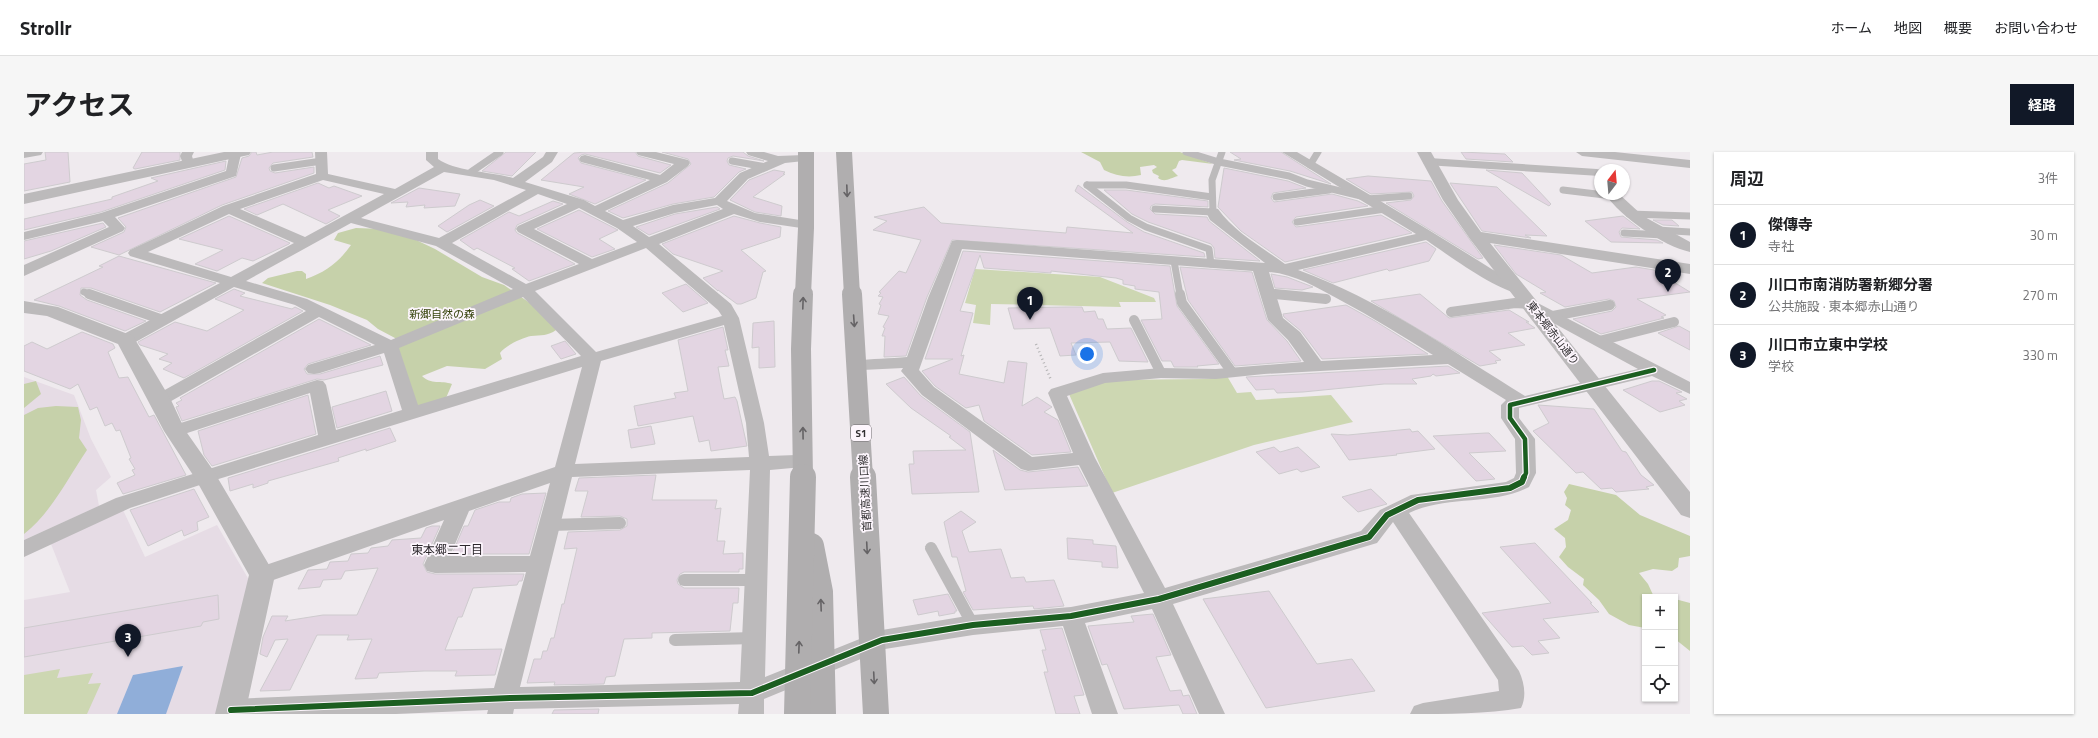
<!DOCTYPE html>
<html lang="ja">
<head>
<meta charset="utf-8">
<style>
  :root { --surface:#fff; --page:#f6f6f6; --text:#202124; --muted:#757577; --line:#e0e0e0; --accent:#111827 }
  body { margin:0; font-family:"Titillium Web","Noto Sans JP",sans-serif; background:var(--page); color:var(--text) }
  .controls { position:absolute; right:12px; bottom:12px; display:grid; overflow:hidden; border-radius:0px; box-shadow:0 1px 3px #0004 }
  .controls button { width:36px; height:36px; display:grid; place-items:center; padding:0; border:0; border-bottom:1px solid var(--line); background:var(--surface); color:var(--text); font:20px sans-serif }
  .compass { position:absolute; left:1570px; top:12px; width:36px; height:36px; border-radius:50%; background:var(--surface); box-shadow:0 1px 3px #0004; rotate:16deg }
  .you { position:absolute; left:1063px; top:202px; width:14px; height:14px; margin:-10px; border:3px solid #fff; border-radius:50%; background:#1a73e8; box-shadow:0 0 0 6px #1a73e833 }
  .badge { display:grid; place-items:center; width:26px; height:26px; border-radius:50%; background:var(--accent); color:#fff; font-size:13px; font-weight:700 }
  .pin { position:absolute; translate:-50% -33px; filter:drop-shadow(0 1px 2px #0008) }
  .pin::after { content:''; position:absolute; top:21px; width:14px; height:12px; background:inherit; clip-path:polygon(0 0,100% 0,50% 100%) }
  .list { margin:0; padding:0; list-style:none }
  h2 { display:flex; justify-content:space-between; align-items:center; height:52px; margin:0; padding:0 16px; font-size:17px }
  h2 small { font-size:13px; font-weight:400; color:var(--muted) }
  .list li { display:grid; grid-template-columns:26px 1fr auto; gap:12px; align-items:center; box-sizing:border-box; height:60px; padding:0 16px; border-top:1px solid var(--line) }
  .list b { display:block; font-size:15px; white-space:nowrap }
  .list p { margin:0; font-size:13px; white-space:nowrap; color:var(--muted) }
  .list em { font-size:13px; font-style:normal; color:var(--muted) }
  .icon { flex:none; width:22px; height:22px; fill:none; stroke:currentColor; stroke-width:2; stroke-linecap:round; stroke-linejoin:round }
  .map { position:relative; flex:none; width:1666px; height:562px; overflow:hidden; border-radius:0px }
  header { display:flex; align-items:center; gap:24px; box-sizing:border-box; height:56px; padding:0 20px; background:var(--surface); border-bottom:1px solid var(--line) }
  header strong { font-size:19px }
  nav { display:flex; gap:22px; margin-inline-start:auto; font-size:14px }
  .intro { display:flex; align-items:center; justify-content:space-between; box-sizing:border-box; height:96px; padding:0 24px }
  h1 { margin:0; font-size:28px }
  .button { padding:10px 18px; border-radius:0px; background:var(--accent); color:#fff; font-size:14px; font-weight:700 }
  main { display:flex; gap:24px; padding:0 24px }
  aside { flex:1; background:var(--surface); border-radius:0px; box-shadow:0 1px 3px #0004 }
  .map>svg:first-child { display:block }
</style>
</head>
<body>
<header>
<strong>Strollr</strong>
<nav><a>ホーム</a><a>地図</a><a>概要</a><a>お問い合わせ</a></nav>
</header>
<div class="intro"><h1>アクセス</h1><a class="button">経路</a></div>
<main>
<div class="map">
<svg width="1666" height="562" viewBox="0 0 1666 562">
  <rect width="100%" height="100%" fill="#efeaee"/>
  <!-- built -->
  <g fill="#e6dce5">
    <path d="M0,225L50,243L67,287L87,325L72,338L75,354L0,388Z"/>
    <path d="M99,358L121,405L193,373L225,428L196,562H0V448L46,440L27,392Z"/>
  </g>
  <!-- green -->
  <g fill="#cdd7b2">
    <path d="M951,117L1076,125L1130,146L1132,150H1095L1097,155L967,152L966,173L949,171L952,153L941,151Z"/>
    <path d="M1203,224L1213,241L1227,240L1232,248L1307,243L1329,270L1230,293L1088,341L1045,242L1085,228L1182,227Z"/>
    <path d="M36,517L33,526L69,521L64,532L77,531L63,562H0V523Z"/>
  </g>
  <!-- forest -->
  <g fill="#c6d1aa">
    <path d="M1057,0H1156L1189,12L1158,8L1155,9L1152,16L1148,18L1154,24C1146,26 1141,31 1134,26L1135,24L1129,21L1128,18L1133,15L1130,13L1116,15L1117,23C1104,26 1092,24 1080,18L1076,10Z"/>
    <path d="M332,76L359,77L390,87L411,97L458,125L480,133L513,156L532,178C524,184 517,183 507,184C498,186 482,193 476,201L478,207L461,217L423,214L398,224C407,233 417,228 428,232L422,246L393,254L371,186L354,177L343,168L306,153L238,131L244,126L273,119H278L282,122V127C302,120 315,110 327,93L310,88L314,81Z"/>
    <path d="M12,229L17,242L0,256V232Z"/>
    <path d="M32,254L54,255L57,268L55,286L63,298C44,326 27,361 0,382V263L14,256Z"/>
    <path d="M1545,332L1592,343L1616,363L1666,384V404L1655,406L1654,415L1648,419L1629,417L1615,421L1624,432L1630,445H1634H1621V476L1605,473L1585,462L1575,448L1559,433L1560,427L1544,415L1535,405L1542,395L1541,386L1530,377L1544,368L1547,358L1541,353L1543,346L1540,340Z"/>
    <path d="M1651,447L1666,451V499L1651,487Z"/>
  </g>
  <!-- water -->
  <path fill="#90aed9" d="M159,514L142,562H93L109,523Z"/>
  <!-- building -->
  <g fill="#e3d5e2" stroke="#cecbce">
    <path d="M21,0H44L46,30L0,39V12L22,8Z"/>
    <path d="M118,0H156V8L111,17L109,16Z"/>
    <path d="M228,0H232L233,3L249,0H288L289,5L249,11L245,16L246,19L251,21L290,15V21L198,53L95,103L67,95L100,80L102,75L94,66L212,25L218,6L225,4Z"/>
    <path d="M482,0H512L488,24L458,19Z"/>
    <path d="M562,0H611L614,4L647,13L636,21L561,2L557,3L554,6L557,11L622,28L571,52L545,42L560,35L517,28L550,1Z"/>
    <path d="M638,0H719L724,4L740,9L709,4L704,6L703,9L705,13L722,17L715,20L690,45L649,52L599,66L584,59L644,31L667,12L664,7Z"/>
    <path d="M1206,0H1257L1307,32L1266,19L1210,8L1217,7Z"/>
    <path d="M1437,0L1481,2L1489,10L1442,7Z"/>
    <path d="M202,9L201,18L77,60L0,78V67L88,47V45L134,29L127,26Z"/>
    <path d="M1200,16L1264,29L1282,36L1249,41L1247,46L1250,50L1308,42L1334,49L1344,54L1272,65L1268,70L1272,75L1357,63L1388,81L1261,110L1217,79L1194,55Z"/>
    <path d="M750,18L761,20L759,22H761L729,45L758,54L757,64L731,60L706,48L725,28Z"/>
    <path d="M1462,18L1498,21L1527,52L1525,54Z"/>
    <path d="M1344,24L1407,29L1418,49L1459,106L1454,107L1362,51L1387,48L1390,44L1388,40L1347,42L1322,27Z"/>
    <path d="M294,31L305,36L310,34L338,44L304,58L316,64L302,72L259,52L233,63L220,57Z"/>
    <path d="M1426,31L1473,35L1523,84L1501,83L1507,86L1458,79Z"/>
    <path d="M1054,33L1103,70L1120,80L1180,101L1181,105L928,88L903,145L882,204L860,205L861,184H858L861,176L859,175L865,164L854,162L857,153L855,152L859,145L854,144L857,141L855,140L875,119L882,121L897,88L849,78L863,69L850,65L900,55L917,71L1042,81L1043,75L1109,81L1051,39Z"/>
    <path d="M395,36L436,42L431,54L400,56L401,53L382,55L384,50L367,51Z"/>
    <path d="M1080,38H1102L1184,49V55L1131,52L1127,54L1126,57L1131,62L1183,65L1185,69L1236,109L1191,106L1190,96L1187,92L1124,70L1108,62Z"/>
    <path d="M456,48L470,54L423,80L414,74L445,53Z"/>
    <path d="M529,49L539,52L493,73L491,78L493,81L551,112L505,129L488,117L491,116L453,96L450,98L436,88L485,60L495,64Z"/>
    <path d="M693,55L696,57L625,83L612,75L651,62Z"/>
    <path d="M555,58L594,78L575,87L591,97L568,105L513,77Z"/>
    <path d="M205,64L266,91L265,92L229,109L218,106L193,119L171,112L199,98L155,87Z"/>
    <path d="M710,64L736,71L757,75L756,85L717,98L742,119L739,120L732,146L717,152H713L694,138V139L679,126L699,119L649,102L638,92Z"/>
    <path d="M1599,64L1616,77L1598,76L1595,80L1597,85L1633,88L1639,91L1587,90L1561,69Z"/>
    <path d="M1629,68H1648L1655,74L1639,73Z"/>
    <path d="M79,71L82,75L27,99L0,107V89Z"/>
    <path d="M1402,90L1412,97L1405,109L1365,119L1363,117L1309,131L1279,118Z"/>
    <path d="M1470,93L1537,103L1568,121L1612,115L1630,118L1666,140L1613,147L1642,163L1637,165L1640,166L1577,182L1549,167L1588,159L1592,155L1590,149L1585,147L1541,155L1516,141L1522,140L1492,122Z"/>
    <path d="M939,99L1146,114L1153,154L1195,212L1173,214L1174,215H1150L1147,209H1138L1117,168L1138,167L1135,140L1111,137V134L1099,132V128L1092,126L1027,119V121L960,116L956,103L936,159L949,161L937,204L940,203L935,222L980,231L984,209L1003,211L998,254L1013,245L1028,255L1020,260L1034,268L1047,300L1008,303L960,269L955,253L942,256L911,234L898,219L929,207H901Z"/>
    <path d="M95,104L156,121L192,131L136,160L67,136H57L56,143L63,148L122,169L101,179L35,154L10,148L79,115L75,114Z"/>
    <path d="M1156,115L1228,120L1243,168L1263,189L1277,209L1211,214L1164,148Z"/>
    <path d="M1247,122L1263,125L1289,135L1278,138L1251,136Z"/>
    <path d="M662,132L684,151L659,160L638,141Z"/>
    <path d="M210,137L221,141L216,144L268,157L271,155L279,159L160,226L139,217L148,211L135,207L144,202L116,193L114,190L151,170L183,179L220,158L191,147Z"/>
    <path d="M1396,142L1425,166L1485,158L1505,170H1502L1511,176L1484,181L1501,193L1465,199L1477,208L1471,209L1473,211L1456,214L1347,149Z"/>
    <path d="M1322,153L1351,169L1404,202L1298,207L1277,179L1260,165L1259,162Z"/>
    <path d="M1042,155H1058L1060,160L1071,159L1074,167H1079L1083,177L1107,176L1124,210L1095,209L1086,190L1047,191L1052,203L1036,204L1026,176L990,177L984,156Z"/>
    <path d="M295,167L347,193L284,212L280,217L283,222H296L356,204L359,213L300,228L293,227L158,269L152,255L155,254L152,251L158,248L156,246Z"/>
    <path d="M750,169L751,215L735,216V195L728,196L729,171Z"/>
    <path d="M1655,174L1666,180V198L1634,181Z"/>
    <path d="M699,175L704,198H701L705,214L694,215L697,232L700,247L711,245L713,249L723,294L687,299L685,288L675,290L669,264L614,274L610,254L652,246L650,241L664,239L654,188Z"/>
    <path d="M58,180L89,192L91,196L84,200L95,226L104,225L125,265L130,263L162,323L99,342L93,331L111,323L108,318L111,317L105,307L107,306L96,278L92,279L88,271L81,274L73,255L66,258L54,232L46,237L0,219V194L8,190L23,197Z"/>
    <path d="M541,189L552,202L537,207L527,194Z"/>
    <path d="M1424,214L1436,221L1412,224L1409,222L1407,224L1388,227L1393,232H1360L1279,240L1253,241L1250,237L1232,238L1222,225Z"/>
    <path d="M880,225L897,244L946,280L955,340L888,342L885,312H890L889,299L942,298L925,285L927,284L887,256L862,232Z"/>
    <path d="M1628,229H1635L1658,240L1652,241L1663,247L1655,249L1661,253L1636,260L1599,238Z"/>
    <path d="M362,239L368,259L313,276L308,255Z"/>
    <path d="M284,243L292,282L188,314L180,303L174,279Z"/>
    <path d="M1514,253L1570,257L1598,299L1602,300L1617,323L1630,333L1622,335L1625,337L1592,340L1588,336L1577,337L1559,320L1552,321L1509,279L1525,271Z"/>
    <path d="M627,274L631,292L607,296L604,278Z"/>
    <path d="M366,276L372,289L342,299V297L314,306L315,309L244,329V331L229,336V332L206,339L204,326Z"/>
    <path d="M1386,277L1388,280L1394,279L1411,297L1372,302L1373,303L1325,308L1307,282L1324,283Z"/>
    <path d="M1462,281H1465L1482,299L1445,301L1471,327L1452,329L1409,284Z"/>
    <path d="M1250,295L1256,300L1274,295L1296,315L1277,320L1273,317L1255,322L1232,300Z"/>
    <path d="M969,298L996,318L1004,320L1054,315L1064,334L981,338Z"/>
    <path d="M632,323L628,348H693L691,357L697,356L693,389H701L699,402L719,401V417H715V420H660L656,422L653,428L654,432L660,436H715L714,451H709L706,479L628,481V486L600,487L591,524L582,525L580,532L530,533L531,530L503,531L510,507H517L519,499H523L527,486H530L538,452H540L553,396L540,397L544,380L596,378L603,374V367L596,364L557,365L564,339H551L555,326Z"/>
    <path d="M170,337L185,365L173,370L174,378L160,384L158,378L124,394L106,358Z"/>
    <path d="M1347,337L1363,352L1334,360L1318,345Z"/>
    <path d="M522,341L505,402H428L440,374H444L451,358L475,350H486L487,346L498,342Z"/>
    <path d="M937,359L952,370L938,379L945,400L977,397L987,426L1000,425L1002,430L1030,428L1040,454L1010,457L1009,454L949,458L939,440L942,439L933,405H928L920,370Z"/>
    <path d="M408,374H416L399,412L403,420L411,422H500L498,429H495L493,433L449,436L438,465H434L421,498L478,497L471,523L431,524L433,519H400L355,521L353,526L331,527L348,487L323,488L325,483H293L266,538L236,539L264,487L251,488L243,505L236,502L239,485L248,464H264L261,469L299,463H333L354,416L321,419L317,427L299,428L296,435L274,437L284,418L303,417L306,410L324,409L327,402L344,401L347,396L364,394L368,388L397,386L402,376Z"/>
    <path d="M1043,386L1069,388V392L1092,394L1094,416L1078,415V410L1044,407Z"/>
    <path d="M1511,391L1568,451H1566L1575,460L1519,467L1536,486L1514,489L1525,501L1508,503L1499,494L1488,495L1458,461L1527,451L1476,395Z"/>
    <path d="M1245,439L1293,512L1328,507L1351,539L1242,556L1179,447Z"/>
    <path d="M924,442L933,459H931V461L915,464L914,459L894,463L889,448Z"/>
    <path d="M194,443L195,467L179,470L177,474L0,505V476Z"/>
    <path d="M1129,462L1147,503L1132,505L1146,539L1157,538L1159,544L1165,543L1173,562H1159L1155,553L1100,557L1083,512L1078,513L1064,474L1110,470L1107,464Z"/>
    <path d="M1038,476L1060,543L1050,544L1056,562H1032L1020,520H1024L1018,498H1022L1016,478Z"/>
    <path d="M575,557L574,562H528L530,558Z"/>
  </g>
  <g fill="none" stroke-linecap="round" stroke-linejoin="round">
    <!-- path -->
    <path stroke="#b5b4b5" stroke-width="2.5" stroke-dasharray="1 3" stroke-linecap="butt" d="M1012,192L1027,228"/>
    <!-- service-far2 -->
    <g stroke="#bcbabb" stroke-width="7">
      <path d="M1162,0L1195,10L1265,24L1283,31L1337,44"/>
      <path d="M708,9L742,15"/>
      <path d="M1286,13L1294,0"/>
      <path d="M250,16L298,9"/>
      <path d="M447,20L476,0"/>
      <path d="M1063,33L1105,66L1122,75L1185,97L1187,112"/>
      <path d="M1063,33H1102L1188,45"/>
      <path d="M1539,38L1589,44"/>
      <path d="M1252,45L1305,38"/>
      <path d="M1343,47L1385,44"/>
      <path d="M1131,57L1189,60L1188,28L1198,0"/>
      <path d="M1605,62L1666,64"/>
      <path d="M1273,70L1361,57"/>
      <path d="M1633,78L1666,80"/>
      <path d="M1600,81L1640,83"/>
      <path d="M1150,109L1156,143"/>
      <path d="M60,140L68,143"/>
      <path d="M1243,141L1261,143"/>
    </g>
    <!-- service-far1 -->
    <g stroke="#bcbabb" stroke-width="10">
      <path d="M65,142L139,168"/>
      <path d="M1156,142L1158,151L1208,220"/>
      <path d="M1251,142L1302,147"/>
      <path d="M1427,160L1491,151L1506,152"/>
      <path d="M1529,164L1586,153"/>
      <path d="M1110,168L1137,221"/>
      <path d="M1575,189L1650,170"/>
    </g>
    <!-- service -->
    <g stroke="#bcbabb" stroke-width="12">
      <path d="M526,373L596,371"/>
      <path d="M907,396L949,473"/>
      <path d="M660,428H733"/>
      <path d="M651,488L731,486"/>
    </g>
    <!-- minor -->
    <g fill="#bcbabb" fill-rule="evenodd">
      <path d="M0,0H19L17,3L0,6Z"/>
      <path d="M158,0H170L168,4L170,11L168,14H160L156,4Z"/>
      <path d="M206,0H216L217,2L212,24L91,65L101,76L99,79L0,124V113L85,75L79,69L0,88V80L77,61L202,19Z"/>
      <path d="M291,0H303L304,22L371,37L410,15L402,8V0H414V7C430,19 468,20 489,26L519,5L522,0H534L528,10L501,30L560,48L571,54L626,28L557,10L555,7L557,4L561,3L636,23L650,12L614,3L612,0H632L664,8L666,11L664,14L643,30L581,59L599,68L649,53L691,46L716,21L744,9L724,3L722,0H740L754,4L780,3L782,6L780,9L761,11L724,27L703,49L731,61L782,69L784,72L782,75L777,76L736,70L710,62L635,92L707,152L715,166L740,271L745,304L772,303L779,305L782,310L779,315L746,318L741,525L858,478L949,463L1047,455L1120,441L1055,313L1004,319L997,317L898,243L877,219L879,216L838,218L832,217L829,213L832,209C847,206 867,207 883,205L904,146L928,89L933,88L1241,111L1186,68L1182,60L1189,56L1194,57C1209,79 1239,96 1261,112L1392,82L1258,0H1273C1338,38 1403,76 1466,116C1474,121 1499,133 1503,138L1500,141C1482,146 1420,100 1402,88L1274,118C1355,147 1428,199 1501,244L1614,217L1500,155L1498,152L1500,149L1506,147L1666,230V242L1628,224L1495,256V266L1511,287L1512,321L1505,335C1468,354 1422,343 1385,361L1495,519C1500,530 1503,544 1497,556C1464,562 1421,562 1386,562L1390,554L1399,551L1475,539L1474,528L1369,370L1353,391L1149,452L1201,562H1175L1128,457L1061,471L1094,562H1068L1039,474L949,483L861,497L740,547V562H714L715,552L490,557L489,562H463L464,558L372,562H196L194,558L198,550L207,547L470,536L502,420L411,421L403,419L400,413L420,368L238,432L230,429L227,423L230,417L531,315L558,215L188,329L106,356L0,405V388L92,346L294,283L286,241L151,285L144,283L142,279L144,275L293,228L299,229L302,233L312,278L378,258L360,201L296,221L290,222L284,221L281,217L284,213L351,193L295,165L142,252L136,254L130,252L127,248L130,244L282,159L271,153L210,135L108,192L102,193L96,192L94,188L96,184L196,131L106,104L104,101L106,98L199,54L292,22ZM420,20L470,28L502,38L415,86L337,66ZM299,28L360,42L281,85L216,57ZM514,42L543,52L494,74L492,77L494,80L555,112L502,132L428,91ZM693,53L699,57L625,85L609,74L651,61ZM555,56L593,76L613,90L568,107L510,77ZM205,62L270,91L207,125L124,100ZM327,71L412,94L489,137L367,188L283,147L222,129ZM622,96L694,158L698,164L572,200L511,139ZM938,97L1229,119L1244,168L1264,188L1280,210L1192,217L1137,216L1079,221L1027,237L1024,241L1049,301L1008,305L910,235L895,218ZM1245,120C1270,122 1294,136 1316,148C1348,165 1378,184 1409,203L1297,209L1276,180L1259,166ZM499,145L557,204L394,253L375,196ZM700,173L722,271L725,305L551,312L577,209ZM1424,212L1482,248L1477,253V266L1491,287L1492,321L1490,326L1482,330L1387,343L1356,358L1337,379L1141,436L1071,306L1043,244L1081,231L1137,226L1192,227L1240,222ZM726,318L716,530L496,535L548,325ZM526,331L506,404H426L445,359Z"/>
      <path d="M1552,0H1591L1666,8V16L1558,4Z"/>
      <path d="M1405,6L1573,17L1576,18V24L1401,13L1399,10L1401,7Z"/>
      <path d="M1581,42H1595L1619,64L1666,90V100C1639,94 1597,65 1581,42Z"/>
    </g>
    <!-- tertiary -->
    <g fill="#bcbabb" fill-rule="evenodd">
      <path d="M200,0H227L225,3L220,4L0,52V42Z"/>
      <path d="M1393,0H1407L1434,48L1457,80L1666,112V122L1466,91L1666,340V366L1657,363L1446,87L1419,48Z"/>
      <path d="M0,149L34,155L109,184L147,248L161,278L189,318L251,423L221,562H191L225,423L171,326L140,279L94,192L23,164L0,161Z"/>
    </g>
    <!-- motorway-bridge-far2 -->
    <g stroke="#b0aeaf" stroke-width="16">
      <path d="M820,0L828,143"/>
      <path d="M779,143L782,76V0"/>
    </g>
    <!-- motorway-bridge-far1 -->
    <g stroke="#b0aeaf" stroke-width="20">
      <path d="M828,142L839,326"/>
      <path d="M779,326L777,197L779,142"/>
    </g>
    <!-- motorway-bridge -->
    <g stroke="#b0aeaf" stroke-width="26">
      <path d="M839,325L852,562"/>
      <path d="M787,394L796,440L799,562"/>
      <path d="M773,562L779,325"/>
    </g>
    <!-- cycleway-far1 casing -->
    <g stroke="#fdf6fd" stroke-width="7">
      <path id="cycleway-far1" d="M1500,326L1502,321L1501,287L1486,266V253L1630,218"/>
    </g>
    <!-- cycleway casing -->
    <g stroke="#fdf6fd" stroke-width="8">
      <path id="cycleway" d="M207,558L486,546L728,541L858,488L949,473L1047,464L1135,447L1345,385L1363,363L1394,348L1486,336L1498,330L1500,325"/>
    </g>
    <!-- cycleway-far1 -->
    <use href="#cycleway-far1" stroke="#1b5e20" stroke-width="4.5"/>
    <!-- cycleway -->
    <use href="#cycleway" stroke="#1b5e20" stroke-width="6"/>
  </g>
  <!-- one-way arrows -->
  <defs><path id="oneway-shaft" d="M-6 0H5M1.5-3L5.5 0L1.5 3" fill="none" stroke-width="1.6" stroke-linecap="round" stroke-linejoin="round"/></defs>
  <g stroke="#656365">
    <use href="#oneway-shaft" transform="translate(823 39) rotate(88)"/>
    <use href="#oneway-shaft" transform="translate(779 151) rotate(-88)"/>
    <use href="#oneway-shaft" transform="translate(830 169) rotate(86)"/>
    <use href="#oneway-shaft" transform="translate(779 281) rotate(-91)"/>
    <use href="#oneway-shaft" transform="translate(843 396) rotate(87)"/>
    <use href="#oneway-shaft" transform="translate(797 453) rotate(-92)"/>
    <use href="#oneway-shaft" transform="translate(775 495) rotate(-88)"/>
    <use href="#oneway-shaft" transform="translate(850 526) rotate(87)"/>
  </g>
  <g text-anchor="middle" stroke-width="3.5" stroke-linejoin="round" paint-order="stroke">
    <!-- shield labels -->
    <rect fill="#fdf6fd" stroke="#706c70" stroke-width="1" x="827" y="273" width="20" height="16" rx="3"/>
    <g font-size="10" font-weight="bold" fill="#333133">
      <text x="837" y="285">S1</text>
    </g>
    <!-- park labels -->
    <g font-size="11" fill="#36430c" stroke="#fdf6fd">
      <text x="418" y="166">新郷自然の森</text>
    </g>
    <!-- street labels -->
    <g font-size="11" fill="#333133" stroke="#fdf6fd">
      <text transform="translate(1529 181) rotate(52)" y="4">東本郷赤山通り</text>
      <text transform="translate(841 341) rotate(-93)" y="4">首都高速川口線</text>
    </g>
    <!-- neighbourhood labels -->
    <g font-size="12" fill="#2c272c" stroke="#fdf6fd">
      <text x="423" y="402">東本郷二丁目</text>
    </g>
  </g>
</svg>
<div class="controls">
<button>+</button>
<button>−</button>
<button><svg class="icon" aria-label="locate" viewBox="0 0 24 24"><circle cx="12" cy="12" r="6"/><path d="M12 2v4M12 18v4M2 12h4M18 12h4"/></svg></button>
</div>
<svg class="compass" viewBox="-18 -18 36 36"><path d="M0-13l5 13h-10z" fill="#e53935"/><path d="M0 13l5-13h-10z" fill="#757577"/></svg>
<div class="you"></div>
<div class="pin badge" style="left:1006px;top:168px">1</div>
<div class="pin badge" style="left:1644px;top:140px">2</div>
<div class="pin badge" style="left:104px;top:505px">3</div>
</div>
<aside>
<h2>周辺<small>3件</small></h2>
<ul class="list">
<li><span class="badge">1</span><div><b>傑傳寺</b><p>寺社</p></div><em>30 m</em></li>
<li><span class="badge">2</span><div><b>川口市南消防署新郷分署</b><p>公共施設 · 東本郷赤山通り</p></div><em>270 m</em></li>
<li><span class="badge">3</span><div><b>川口市立東中学校</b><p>学校</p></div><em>330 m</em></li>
</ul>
</aside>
</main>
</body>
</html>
